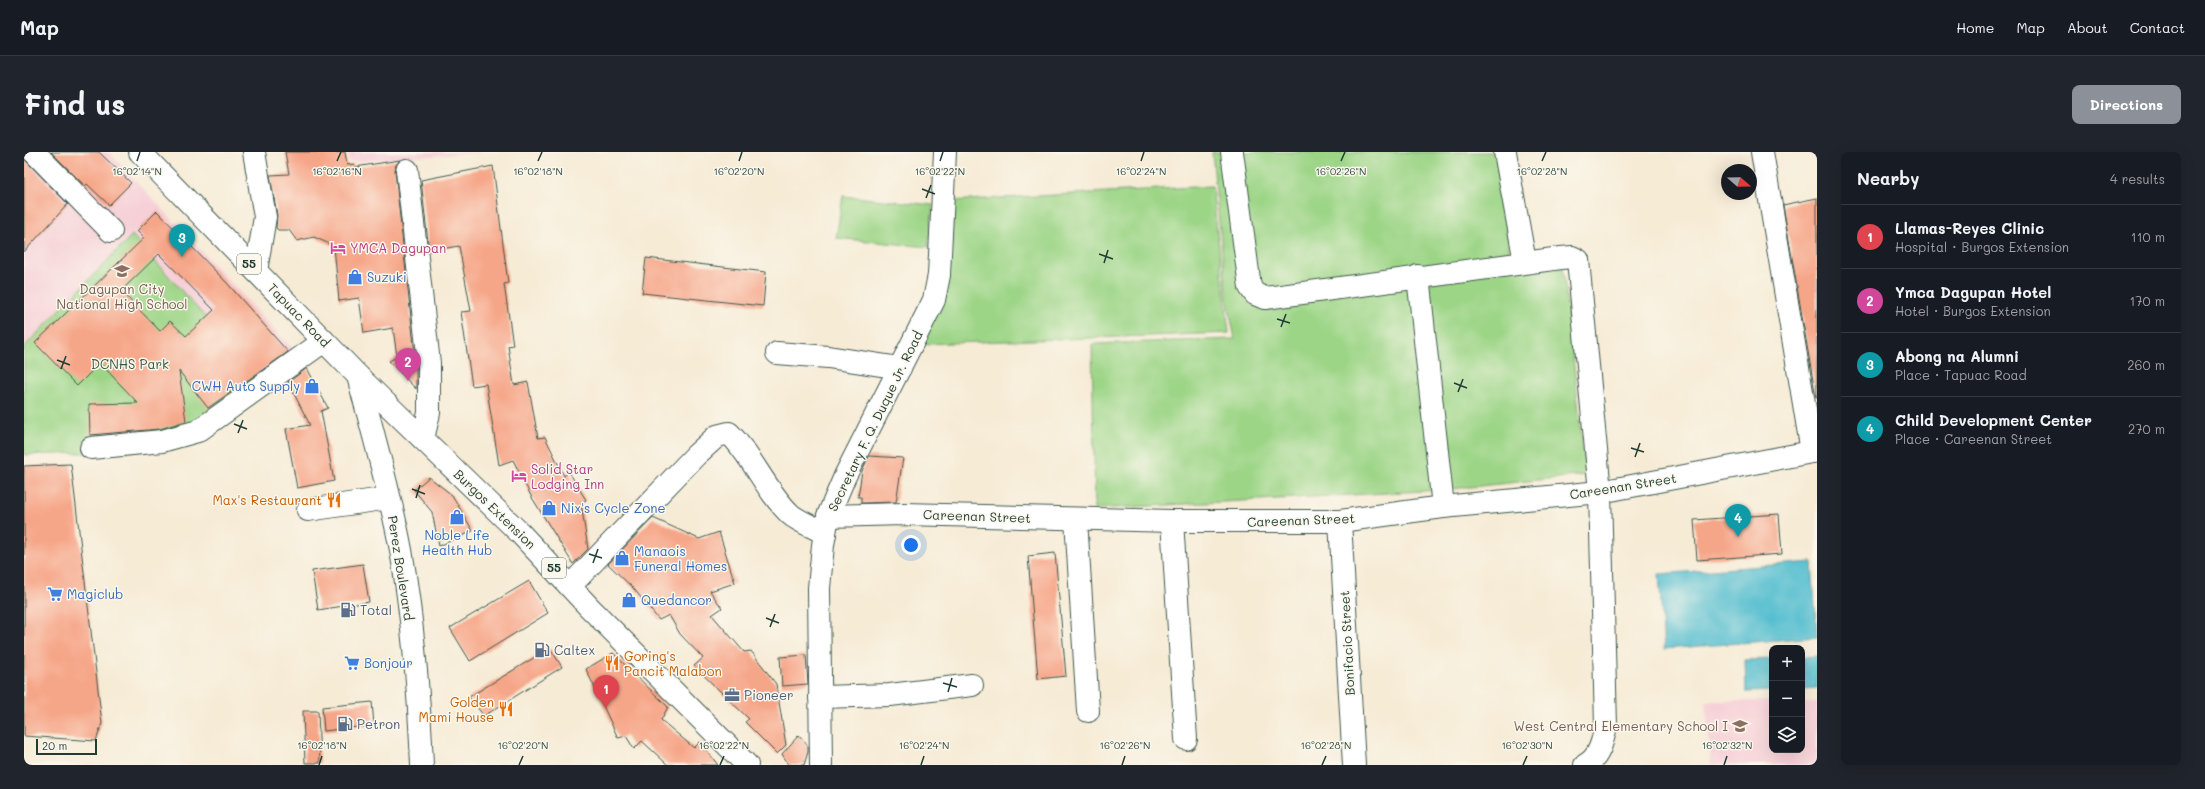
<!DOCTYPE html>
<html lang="en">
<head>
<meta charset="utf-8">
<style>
  :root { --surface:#171b24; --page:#20242c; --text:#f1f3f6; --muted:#9ea1a6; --line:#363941; --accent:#8c9099 }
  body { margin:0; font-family:Mali,sans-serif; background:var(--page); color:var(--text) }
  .controls { position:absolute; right:12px; bottom:12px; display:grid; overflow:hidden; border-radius:8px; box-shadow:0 4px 16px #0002 }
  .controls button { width:36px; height:36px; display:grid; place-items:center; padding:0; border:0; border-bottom:1px solid var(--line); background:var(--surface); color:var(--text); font:20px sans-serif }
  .compass { position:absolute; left:1697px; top:12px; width:36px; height:36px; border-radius:50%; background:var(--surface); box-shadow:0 4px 16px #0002; rotate:110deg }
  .scale { position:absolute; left:12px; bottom:10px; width:61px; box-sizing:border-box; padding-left:4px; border:2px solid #1f3d34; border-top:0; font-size:11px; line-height:14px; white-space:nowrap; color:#1f3d34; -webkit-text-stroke:3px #fbf7ec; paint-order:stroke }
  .you { position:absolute; left:887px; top:393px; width:14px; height:14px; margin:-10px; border:3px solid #fff; border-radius:50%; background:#1a73e8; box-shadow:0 0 0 6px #1a73e833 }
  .badge { display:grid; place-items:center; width:26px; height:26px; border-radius:50%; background:var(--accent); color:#fff; font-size:13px; font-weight:700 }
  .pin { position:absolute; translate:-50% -33px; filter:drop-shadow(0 1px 2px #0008) }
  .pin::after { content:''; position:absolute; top:21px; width:14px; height:12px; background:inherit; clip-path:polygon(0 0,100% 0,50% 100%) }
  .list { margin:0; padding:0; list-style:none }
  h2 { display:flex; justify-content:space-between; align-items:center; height:52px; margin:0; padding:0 16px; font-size:17px }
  h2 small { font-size:13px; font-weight:400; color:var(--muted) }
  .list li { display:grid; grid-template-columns:26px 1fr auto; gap:12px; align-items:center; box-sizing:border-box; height:64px; padding:0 16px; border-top:1px solid var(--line) }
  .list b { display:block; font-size:15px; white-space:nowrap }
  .list p { margin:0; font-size:13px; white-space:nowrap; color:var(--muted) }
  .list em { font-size:13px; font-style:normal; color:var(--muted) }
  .icon { flex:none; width:22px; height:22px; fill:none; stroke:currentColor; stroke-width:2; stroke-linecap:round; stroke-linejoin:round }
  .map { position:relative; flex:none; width:1793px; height:613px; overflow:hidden; border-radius:8px }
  header { display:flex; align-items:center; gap:24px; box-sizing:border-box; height:56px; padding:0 20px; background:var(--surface); border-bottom:1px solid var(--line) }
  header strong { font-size:19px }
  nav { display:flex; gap:22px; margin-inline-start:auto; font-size:14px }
  .intro { display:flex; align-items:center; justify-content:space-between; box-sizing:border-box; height:96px; padding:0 24px }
  h1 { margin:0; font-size:28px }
  .button { padding:10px 18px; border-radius:8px; background:var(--accent); color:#fff; font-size:14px; font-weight:700 }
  main { display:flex; gap:24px; padding:0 24px }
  aside { flex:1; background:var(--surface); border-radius:8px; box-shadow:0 4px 16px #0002 }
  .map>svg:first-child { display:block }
</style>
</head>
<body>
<header>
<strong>Map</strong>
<nav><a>Home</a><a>Map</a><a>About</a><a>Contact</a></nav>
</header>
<div class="intro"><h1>Find us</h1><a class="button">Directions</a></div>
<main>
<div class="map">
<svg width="1793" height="613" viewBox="0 0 1793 613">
  <rect width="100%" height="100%" fill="#fbf7ec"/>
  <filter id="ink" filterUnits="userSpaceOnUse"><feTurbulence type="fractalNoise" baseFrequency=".025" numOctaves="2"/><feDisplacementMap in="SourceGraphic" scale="8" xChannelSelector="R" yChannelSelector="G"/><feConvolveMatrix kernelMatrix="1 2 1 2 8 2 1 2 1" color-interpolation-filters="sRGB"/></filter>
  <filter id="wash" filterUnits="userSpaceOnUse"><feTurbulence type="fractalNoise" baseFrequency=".012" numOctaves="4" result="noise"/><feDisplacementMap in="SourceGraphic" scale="16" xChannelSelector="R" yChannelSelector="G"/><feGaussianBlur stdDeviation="0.9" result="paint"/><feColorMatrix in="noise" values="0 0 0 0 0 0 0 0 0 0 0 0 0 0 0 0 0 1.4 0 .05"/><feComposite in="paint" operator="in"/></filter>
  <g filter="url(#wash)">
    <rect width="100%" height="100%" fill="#f6ebd5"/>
    <!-- built -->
    <g fill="#f6cfd7">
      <path d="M0,0H85L270,198L149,298L0,300Z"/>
      <path d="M324,0H462L325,10Z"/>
      <path d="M1682,549H1748V598H1778V550H1793V613H1687Z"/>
    </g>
    <!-- green -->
    <g fill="#9dd587" stroke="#5e895e">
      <path d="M1188,0H1473L1487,110L1538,106L1562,323L1417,338L1071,357L1068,192L1211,187L1203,147Z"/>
      <path d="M1188,34L1205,181L900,192L920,124L926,49Z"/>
      <path d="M819,44L909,53L904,95L812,86Z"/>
      <path d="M108,83L233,223L224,234L149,298L0,303V195Z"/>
    </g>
    <!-- water -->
    <g fill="#53bdcf" stroke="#397d82">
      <path d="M1788,410L1793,485L1640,497L1635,422Z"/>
      <path d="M1793,504V536L1778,537V505Z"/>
      <path d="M1748,507V539L1722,540L1721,508Z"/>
    </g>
    <g id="blocks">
      <!-- building -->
      <g fill="#f6a688" fill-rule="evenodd">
        <path d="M27,0H75L107,31L85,53L63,32L61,34Z"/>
        <path d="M261,0H321L323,13L330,12L331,15L376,8L372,13L371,19L392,212V237L365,209L373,205L369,176L340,181L335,146L315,149L310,94L290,85L273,89L265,78H254L252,76L253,63L246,23L265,22Z"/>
        <path d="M0,7L44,52L0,100Z"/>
        <path d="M469,14L484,131L480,132L489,193L484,194L490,233L504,230L514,286L521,285L540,324L545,320L562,348L557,351L564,397L549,412L507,344L489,308L475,313L462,232L448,234L437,160L447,159L435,94L405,99L397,28Z"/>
        <path d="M1793,46V246H1792L1759,53Z"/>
        <path d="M133,59L203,131L264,200L184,256L155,219L162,269L136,277L66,283L65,252L114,251L76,211L53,234L11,191L120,86L113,79ZM135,102L190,158L162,184L146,169L136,179L97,139Z"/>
        <path d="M622,106L742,120L739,154L618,141Z"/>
        <path d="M283,216L304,256L297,259L310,329L273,336L262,277L286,273L264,230Z"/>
        <path d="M845,304L879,306L872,350L837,351V345H834L838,319Z"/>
        <path d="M47,312L78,571L72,589L0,584V314Z"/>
        <path d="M405,325L428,343L449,379L415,394L408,360L390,338Z"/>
        <path d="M1755,362L1758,402L1673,408L1670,368Z"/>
        <path d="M629,366L675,387L695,380L711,431L686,439L698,456L688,463L720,500L727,499L752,532L762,593L753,602L721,570L725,567L670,514L679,506L656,482L645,463L635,468L610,437L584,412Z"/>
        <path d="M1031,401L1042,524L1014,527L1004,404Z"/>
        <path d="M339,412L345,450L294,458L288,419Z"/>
        <path d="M505,429L524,461L446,509L426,476Z"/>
        <path d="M526,496L538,515L460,564L445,545Z"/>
        <path d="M589,501L644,555L637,568L670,596L676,590L694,613H644L618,589L610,597L602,584L594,586L562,517Z"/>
        <path d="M782,503L784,532L758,534L756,505Z"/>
        <path d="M348,550L350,573L300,579L298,555Z"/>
        <path d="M279,559H294L296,611H281Z"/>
        <path d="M775,583L784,594V600L780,613H765L758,602Z"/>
      </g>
    </g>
  </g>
  <g filter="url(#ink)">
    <use href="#blocks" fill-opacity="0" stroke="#3f574c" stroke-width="1"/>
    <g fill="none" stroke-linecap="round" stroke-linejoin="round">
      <!-- minor casing -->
      <g stroke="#3f574c" stroke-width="24">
        <g id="minor">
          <path d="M10,0L87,79"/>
          <path d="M230,0L241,65L232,119"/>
          <path d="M1208,0L1226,135L1231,142L1241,146L1537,106L1548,105L1554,108L1576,340L1582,574C1579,588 1575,607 1561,613"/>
          <path d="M1481,0L1501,110"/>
          <path d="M1738,0L1788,300"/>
          <path d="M383,18L405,211V261L399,287"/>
          <path d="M1394,124L1419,355"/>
          <path d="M753,201L804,205L876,216"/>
          <path d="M67,296L138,289L174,279L300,189"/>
          <path d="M284,358L365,346"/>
          <path d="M804,364L880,362L1148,369H1316L1419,355L1576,340L1793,299"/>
          <path d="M1052,367L1064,559"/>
          <path d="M1148,369L1162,587"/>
          <path d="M1316,369L1330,613"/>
          <path d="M546,434L672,303L693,284L705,281C729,305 742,339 766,362C775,370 790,375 801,381"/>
          <path d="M796,545L866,543L948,533"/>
          <path d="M797,613L795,436L799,393L804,364L821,324L910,148L915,123L921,0"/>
        </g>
      </g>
      <!-- major casing -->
      <g stroke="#3f574c" stroke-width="24">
        <g id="major">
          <path d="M116,0L338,228L496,381L565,455L723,613"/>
          <path d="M334,224C349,282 366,340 377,398C389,469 395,541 398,613"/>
        </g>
      </g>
      <!-- minor -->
      <use href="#minor" stroke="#fff" stroke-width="22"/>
      <!-- major -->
      <use href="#major" stroke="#fff" stroke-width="22"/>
    </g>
  </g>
  <!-- ticks -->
  <path fill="none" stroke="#1f3d34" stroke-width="1.5" d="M113,9L116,0M313,9L317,0M514,9L518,0M715,9L718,0M916,9L919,0M1117,9L1120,0M1317,9L1321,0M1518,9L1522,0M898,37L911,42M902,46L907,33M1075,102L1089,107M1080,111L1084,98M1253,167L1266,171M1257,175L1262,162M33,208L46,213M37,217L42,204M1430,231L1443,236M1434,240L1439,227M210,272L223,277M214,281L219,268M1607,296L1620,300M1611,305L1616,291M388,337L401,342M392,346L396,333M565,402L578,406M569,411L574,397M742,466L755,471M746,475L751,462M919,531L933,535M924,540L928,526M295,613L298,604M495,613L499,604M696,613L700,604M897,613L900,604M1098,613L1101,604M1298,613L1302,604M1499,613L1503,604M1700,613L1703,604"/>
  <!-- icons -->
  <defs>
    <g id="hotel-bare" transform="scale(1.2)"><path d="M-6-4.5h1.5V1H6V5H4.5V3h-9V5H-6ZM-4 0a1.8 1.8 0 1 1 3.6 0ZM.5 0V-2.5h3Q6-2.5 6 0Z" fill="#d1479c" stroke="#fbf7ec" stroke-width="2.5" paint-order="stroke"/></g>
    <g id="school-bare" transform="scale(1.2)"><path d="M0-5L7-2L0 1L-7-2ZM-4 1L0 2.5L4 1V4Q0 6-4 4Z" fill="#8d6e63" stroke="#fbf7ec" stroke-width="2.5" paint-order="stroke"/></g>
    <g id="shop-bare" transform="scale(1.2)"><path d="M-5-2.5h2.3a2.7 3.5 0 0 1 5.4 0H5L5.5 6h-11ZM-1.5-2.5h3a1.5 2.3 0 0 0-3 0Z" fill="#3f7fe0" stroke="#fbf7ec" stroke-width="2.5" paint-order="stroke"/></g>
    <g id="restaurant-bare" transform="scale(1.2)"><path d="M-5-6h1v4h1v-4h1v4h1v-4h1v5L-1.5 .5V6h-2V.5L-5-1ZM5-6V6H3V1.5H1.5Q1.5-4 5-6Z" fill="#e8710a" stroke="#fbf7ec" stroke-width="2.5" paint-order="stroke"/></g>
    <g id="supermarket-bare" transform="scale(1.2)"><path d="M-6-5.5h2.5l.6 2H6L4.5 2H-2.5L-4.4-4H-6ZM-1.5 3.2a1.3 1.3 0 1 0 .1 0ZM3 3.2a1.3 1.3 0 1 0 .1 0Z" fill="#3f7fe0" stroke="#fbf7ec" stroke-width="2.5" paint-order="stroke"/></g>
    <g id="fuel-bare" transform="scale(1.2)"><path d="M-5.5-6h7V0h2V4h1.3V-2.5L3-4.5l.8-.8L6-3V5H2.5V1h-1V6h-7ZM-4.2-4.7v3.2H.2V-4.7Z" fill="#5c6f8a" stroke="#fbf7ec" stroke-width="2.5" paint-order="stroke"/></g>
    <g id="office-bare" transform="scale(1.2)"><path d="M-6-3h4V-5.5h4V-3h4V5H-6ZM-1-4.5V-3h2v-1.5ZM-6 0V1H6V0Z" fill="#5c6f8a" stroke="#fbf7ec" stroke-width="2.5" paint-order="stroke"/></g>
  </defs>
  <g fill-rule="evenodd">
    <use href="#hotel-bare" x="314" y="96"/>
    <use href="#school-bare" x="98" y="119"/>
    <use href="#shop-bare" x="331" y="125"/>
    <use href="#shop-bare" x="288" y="234"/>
    <use href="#hotel-bare" x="495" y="324"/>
    <use href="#restaurant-bare" x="310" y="348"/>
    <use href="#shop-bare" x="525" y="356"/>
    <use href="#shop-bare" x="433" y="365"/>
    <use href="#shop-bare" x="598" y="406"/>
    <use href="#supermarket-bare" x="31" y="442"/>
    <use href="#shop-bare" x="605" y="448"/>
    <use href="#fuel-bare" x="324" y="458"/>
    <use href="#fuel-bare" x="518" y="498"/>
    <use href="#supermarket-bare" x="328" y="511"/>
    <use href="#restaurant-bare" x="588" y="511"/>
    <use href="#office-bare" x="708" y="543"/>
    <use href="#restaurant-bare" x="482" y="557"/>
    <use href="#fuel-bare" x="321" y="572"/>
    <use href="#school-bare" x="1716" y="574"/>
  </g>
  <g text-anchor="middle" stroke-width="3" stroke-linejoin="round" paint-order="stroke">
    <!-- shield labels -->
    <g fill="#fbf7ec" stroke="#61756b" stroke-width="1">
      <rect x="213" y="102" width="24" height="20" rx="3"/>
      <rect x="518" y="406" width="24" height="20" rx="3"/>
    </g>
    <g font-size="12" font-weight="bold" fill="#1f3d34">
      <text x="225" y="116">55</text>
      <text x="530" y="420">55</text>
    </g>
    <!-- hotel labels -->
    <g font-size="13" fill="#b23c85" stroke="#fbf7ec" text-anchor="start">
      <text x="326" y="101">YMCA Dagupan</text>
      <text x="507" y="322">Solid Star<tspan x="507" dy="15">Lodging Inn</tspan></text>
    </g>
    <!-- shop labels -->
    <g font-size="13" fill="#366cbe" stroke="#fbf7ec" text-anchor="start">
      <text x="343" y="130">Suzuki</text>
      <text x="276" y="239" text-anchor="end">CWH Auto Supply</text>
      <text x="537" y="361">Nix's Cycle Zone</text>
      <text x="433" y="388" text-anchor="middle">Noble Life<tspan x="433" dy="15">Health Hub</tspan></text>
      <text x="610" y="404">Manaois<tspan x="610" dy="15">Funeral Homes</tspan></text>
      <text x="43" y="447">Magiclub</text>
      <text x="617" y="453">Quedancor</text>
      <text x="340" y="516">Bonjour</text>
    </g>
    <!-- education labels -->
    <g font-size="13" fill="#785e54" stroke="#fbf7ec">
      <text x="98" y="142">Dagupan City<tspan x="98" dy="15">National High School</tspan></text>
      <text x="1704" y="579" text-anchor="end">West Central Elementary School I</text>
    </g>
    <!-- street labels -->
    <g font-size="13" fill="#1f3d34" stroke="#fbf7ec">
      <text transform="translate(275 163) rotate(46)" y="5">Tapuac Road</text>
      <text transform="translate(851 269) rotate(-64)" y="5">Secretary F. Q. Duque Jr. Road</text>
      <text transform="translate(1599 334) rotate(-9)" y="5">Careenan Street</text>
      <text transform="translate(471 357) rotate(44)" y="5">Burgos Extension</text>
      <text transform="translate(953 364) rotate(2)" y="5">Careenan Street</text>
      <text transform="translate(1277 368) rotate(-2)" y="5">Careenan Street</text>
      <text transform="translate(377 416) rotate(81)" y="5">Perez Boulevard</text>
      <text transform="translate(1323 491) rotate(-93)" y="5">Bonifacio Street</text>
    </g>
    <!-- park labels -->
    <g font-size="13" fill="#385b45" stroke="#fbf7ec">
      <text x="106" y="217">DCNHS Park</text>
    </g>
    <!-- food labels -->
    <g font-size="13" fill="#c56008" stroke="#fbf7ec" text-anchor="end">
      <text x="298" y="353">Max's Restaurant</text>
      <text x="600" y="509" text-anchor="start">Goring's<tspan x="600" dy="15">Pancit Malabon</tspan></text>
      <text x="470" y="555">Golden<tspan x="470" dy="15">Mami House</tspan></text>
    </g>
    <!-- service labels -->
    <g font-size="13" fill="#4e5e75" stroke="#fbf7ec" text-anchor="start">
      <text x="336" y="463">Total</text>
      <text x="530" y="503">Caltex</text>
      <text x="720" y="548">Pioneer</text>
      <text x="333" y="577">Petron</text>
    </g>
  </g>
  <g font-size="10" text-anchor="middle" fill="#1f3d34" stroke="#fbf7ec" stroke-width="3" stroke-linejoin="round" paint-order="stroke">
    <text x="113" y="23">16°02'14"N</text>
    <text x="313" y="23">16°02'16"N</text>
    <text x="514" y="23">16°02'18"N</text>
    <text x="715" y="23">16°02'20"N</text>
    <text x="916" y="23">16°02'22"N</text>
    <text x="1117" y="23">16°02'24"N</text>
    <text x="1317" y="23">16°02'26"N</text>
    <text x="1518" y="23">16°02'28"N</text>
    <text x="298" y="597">16°02'18"N</text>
    <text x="499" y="597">16°02'20"N</text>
    <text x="700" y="597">16°02'22"N</text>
    <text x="900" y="597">16°02'24"N</text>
    <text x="1101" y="597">16°02'26"N</text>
    <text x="1302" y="597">16°02'28"N</text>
    <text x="1503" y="597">16°02'30"N</text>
    <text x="1703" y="597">16°02'32"N</text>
  </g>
</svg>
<div class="controls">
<button>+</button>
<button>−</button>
<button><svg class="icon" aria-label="layers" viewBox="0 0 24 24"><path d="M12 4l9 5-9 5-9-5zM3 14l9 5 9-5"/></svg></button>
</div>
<svg class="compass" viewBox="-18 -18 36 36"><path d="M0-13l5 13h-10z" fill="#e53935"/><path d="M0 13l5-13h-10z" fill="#9ea1a6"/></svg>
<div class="scale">20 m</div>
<div class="you"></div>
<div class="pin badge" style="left:582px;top:556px;background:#e0444e">1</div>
<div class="pin badge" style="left:384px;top:229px;background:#d1479c">2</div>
<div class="pin badge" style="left:158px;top:105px;background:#0f9aa8">3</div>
<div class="pin badge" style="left:1714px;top:385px;background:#0f9aa8">4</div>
</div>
<aside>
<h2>Nearby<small>4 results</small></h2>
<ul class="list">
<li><span class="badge" style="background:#e0444e">1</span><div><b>Llamas-Reyes Clinic</b><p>Hospital · Burgos Extension</p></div><em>110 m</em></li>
<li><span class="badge" style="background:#d1479c">2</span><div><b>Ymca Dagupan Hotel</b><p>Hotel · Burgos Extension</p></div><em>170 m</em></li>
<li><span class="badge" style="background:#0f9aa8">3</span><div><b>Abong na Alumni</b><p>Place · Tapuac Road</p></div><em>260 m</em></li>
<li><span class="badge" style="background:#0f9aa8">4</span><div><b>Child Development Center</b><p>Place · Careenan Street</p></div><em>270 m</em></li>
</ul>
</aside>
</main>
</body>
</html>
